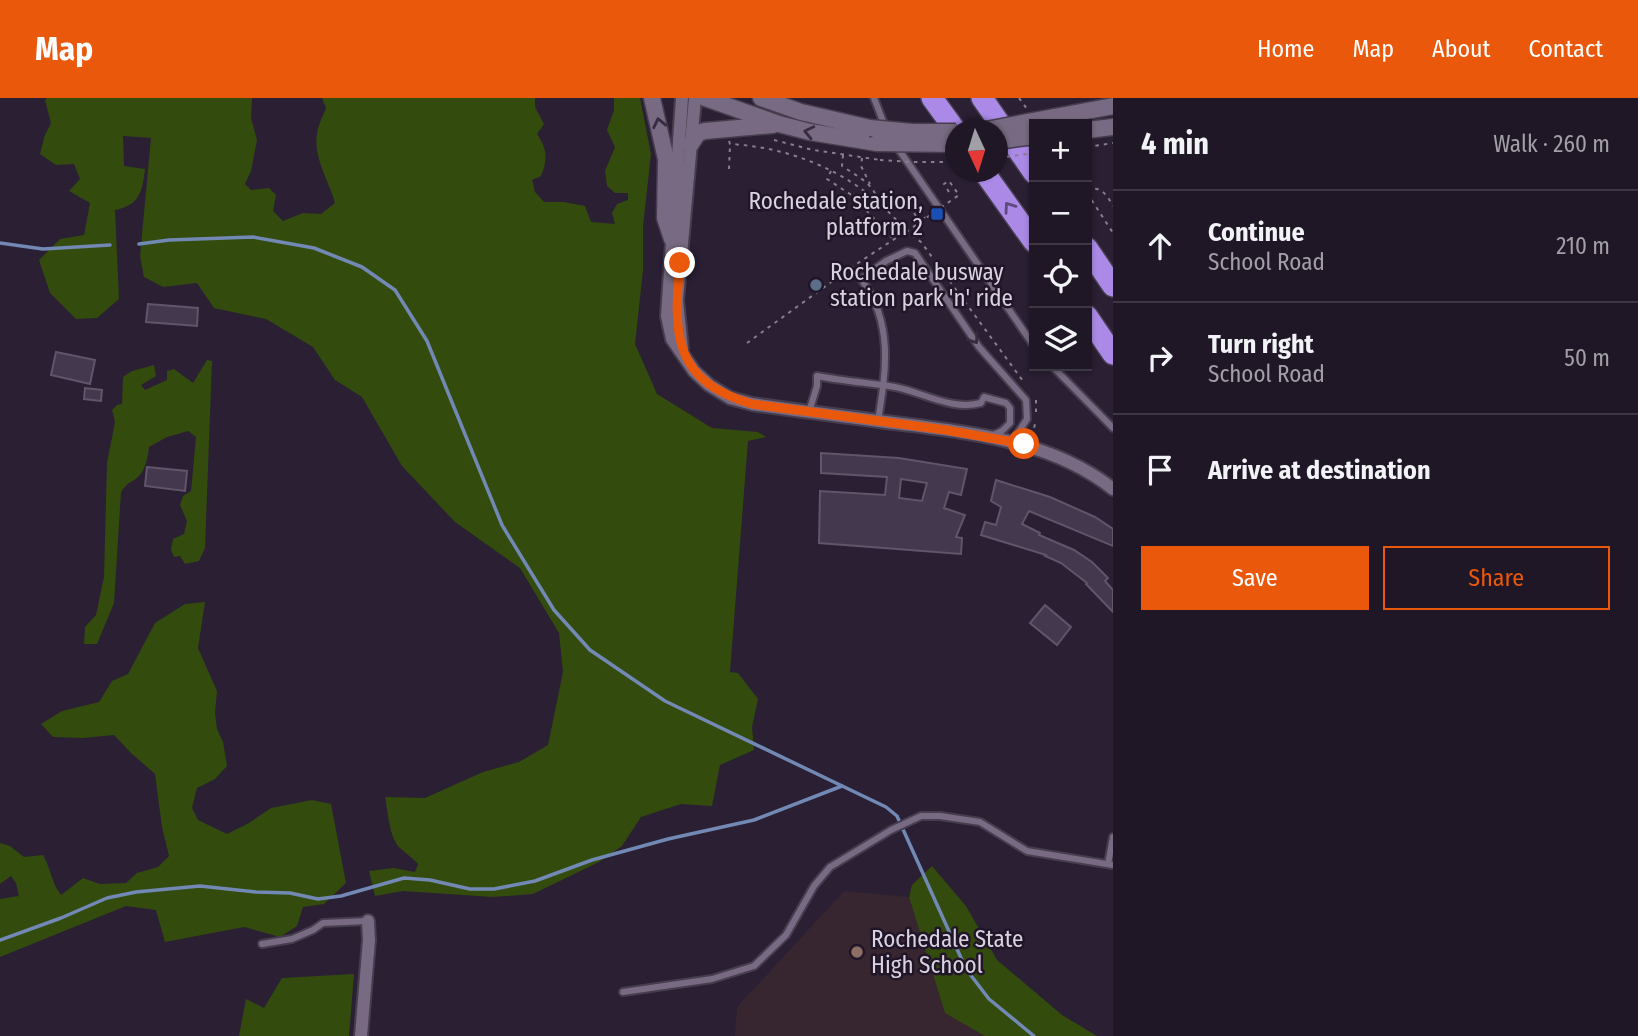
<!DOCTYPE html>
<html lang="en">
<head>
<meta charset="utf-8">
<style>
  :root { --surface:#201726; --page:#28202e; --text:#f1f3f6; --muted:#a29fa7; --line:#3d3643; --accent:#ea580c }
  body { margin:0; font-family:"Fira Sans Condensed",sans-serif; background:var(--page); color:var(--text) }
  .controls { position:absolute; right:21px; top:21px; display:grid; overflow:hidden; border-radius:0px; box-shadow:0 2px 5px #0004 }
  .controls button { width:63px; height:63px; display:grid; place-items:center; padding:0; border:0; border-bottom:2px solid var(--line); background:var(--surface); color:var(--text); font:35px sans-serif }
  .compass { position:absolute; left:945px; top:21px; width:63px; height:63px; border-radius:50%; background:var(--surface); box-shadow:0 2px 5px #0004; rotate:176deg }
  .stop { position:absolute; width:21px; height:21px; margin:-16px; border:5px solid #ea580c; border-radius:50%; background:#fff }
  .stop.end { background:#ea580c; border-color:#fff; box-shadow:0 2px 7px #0008 }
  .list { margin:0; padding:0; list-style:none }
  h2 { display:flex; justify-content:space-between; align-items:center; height:91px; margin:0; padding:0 28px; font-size:30px }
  h2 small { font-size:23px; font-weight:400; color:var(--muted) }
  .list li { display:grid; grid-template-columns:46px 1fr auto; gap:21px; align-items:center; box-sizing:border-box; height:112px; padding:0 28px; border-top:2px solid var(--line) }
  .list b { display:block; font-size:26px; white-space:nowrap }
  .list p { margin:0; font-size:23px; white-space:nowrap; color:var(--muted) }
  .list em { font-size:23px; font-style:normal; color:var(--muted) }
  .actions { display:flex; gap:14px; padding:21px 28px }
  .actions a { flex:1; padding:16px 0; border:2px solid var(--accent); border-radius:0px; text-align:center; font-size:24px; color:var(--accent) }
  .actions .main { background:var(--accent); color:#fff }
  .icon { flex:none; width:38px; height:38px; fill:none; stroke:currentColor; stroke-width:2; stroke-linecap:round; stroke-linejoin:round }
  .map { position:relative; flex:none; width:1113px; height:938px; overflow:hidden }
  header { display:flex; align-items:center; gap:42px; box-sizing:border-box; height:98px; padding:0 35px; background:var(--accent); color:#fff }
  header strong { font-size:33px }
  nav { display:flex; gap:38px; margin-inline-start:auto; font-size:24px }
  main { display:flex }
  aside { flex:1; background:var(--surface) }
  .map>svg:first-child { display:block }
</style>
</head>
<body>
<header>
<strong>Map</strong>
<nav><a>Home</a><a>Map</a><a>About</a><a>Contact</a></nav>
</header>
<main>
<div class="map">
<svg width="1113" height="938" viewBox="0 0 1113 938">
  <rect width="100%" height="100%" fill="#2a1f33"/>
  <!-- education -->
  <path fill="#37262f" d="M844,793L909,799L945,914L985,938H735L737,909Z"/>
  <!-- green -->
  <g fill="#344b0e">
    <path d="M47,0H252L251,20L257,42L251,73L245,86L251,92L269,90L276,97L273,113L283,123L303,115L321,116L335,105C329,83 313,60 317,36C318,27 323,18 326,10L322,0H535V9L544,26L537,36C547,50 548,62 541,78L532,82L535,94L544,104H564L585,108L591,124L615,126L612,115L617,106L628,102V95H615L607,88L605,73L615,49L607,32L614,12V0H640L651,56L643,128V172L635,246L657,296L712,330L758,334L766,339L748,343L730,574L738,575L758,601L752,629L754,652L720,667L712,708L681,706L641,719L622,748L599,764L533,796L493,799L403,793L375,798L369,773L394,770L415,774L418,766C412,759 406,756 400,750C389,740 388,713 385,699L425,700L483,674L519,664L548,647L563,574L559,535L520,470L455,424L402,368L362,299L335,282L313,249L266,221L214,210L197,185L163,189L144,179L140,158L151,40L123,38L124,68L145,71C142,94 140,107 115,112L119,201L97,220L76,221L50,195L39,162L60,141L84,137L90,105L69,93L80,81L74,66L56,67L40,56L45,37L51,25L45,2Z"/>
    <path d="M207,262L212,263L205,450L199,463L185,466L180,458L174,459L171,452L173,441L184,436L187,423L180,407L183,398L191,393L196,339L188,333L167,339L149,349C148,358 146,371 139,378C131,386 130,381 121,394L114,505L97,546H84L85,529L96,517L104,479L107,365L115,324L112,312L117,307L122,306L123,279L132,273L154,267L156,278L141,287L145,292L167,282V273L174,271L193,285Z"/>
    <path d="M205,504L198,550L217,593L215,615L217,631L223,644L227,668L215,681L197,690L192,710L198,722L227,736L249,725L271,710L312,702L331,706L346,785L324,806L303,809L297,828L280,839L244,829L165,844L156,812L126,808L0,859V801L19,798L16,785L11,778L0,786V745L10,748L24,759L43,757C51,771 51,784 61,797L83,780L100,786L126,785L137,775L158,769L169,758L162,729L155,676L131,655L114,637L83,640L53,639L41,626L62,613L99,604L112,583L128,576L155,525L185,506Z"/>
    <path d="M932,768L966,808L997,862L1062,917L1097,938H985L945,915L909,799L912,787Z"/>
    <path d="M354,876L349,938H239L246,901L264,910L282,880Z"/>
  </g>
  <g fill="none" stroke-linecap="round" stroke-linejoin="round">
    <!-- stream -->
    <g stroke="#7189b4" stroke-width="3.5">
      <path d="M0,145L43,151L110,147"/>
      <path d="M139,146L169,142L253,139L314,150L362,169L395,192L427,243L502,427L554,512L590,552L665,603L886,709L897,718L966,871L989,901L1034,938"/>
      <path d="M0,842L61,820L107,800L136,794L200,788L256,794L290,795L318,801L341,798L404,780L430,782L470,791H494L535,783L592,762L668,741L754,722L842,688"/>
    </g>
  </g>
  <!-- building -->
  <g fill="#44384e" stroke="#61546b" stroke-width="2" fill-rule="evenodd">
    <path d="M148,206L198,210L197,228L146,224Z"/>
    <path d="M56,254L95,262L90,286L51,277Z"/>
    <path d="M85,290L102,292L101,303L84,301Z"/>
    <path d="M821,355L899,360L967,371L961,397L949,394L944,410L965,417L956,439L962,440L961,456L819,445L820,393L885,397L887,379L821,375ZM901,381L927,385L922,403L899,400Z"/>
    <path d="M147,369L187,373L185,393L145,388Z"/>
    <path d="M996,382L1050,399L1095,419L1113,431V448L1029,413L1022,426L1040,435L1039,437L1074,452L1092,464L1108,480L1105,483L1113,492V514L1086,486L1087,485L1061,465L1045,458L1046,457L981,437L985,424L996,427L1001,409L991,403Z"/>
    <path d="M1045,507L1071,529L1057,547L1030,525Z"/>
  </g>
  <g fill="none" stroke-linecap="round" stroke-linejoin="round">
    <!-- service casing -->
    <g stroke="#463d4e" stroke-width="10">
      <g id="service">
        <path d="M874,0L886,31"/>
        <path d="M895,46L1034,248"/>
        <path d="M1052,268L1113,330"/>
        <path d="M809,314L817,288V278C843,283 869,285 895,289C922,294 952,313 981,305L984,299L1006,305L1010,310V325L1002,333L991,338"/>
        <path d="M878,323C886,273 894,225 861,181L886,163L907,153L915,155L979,249L1026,302L1027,321L1012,344"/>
        <path d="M1108,766L1113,739"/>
        <path d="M262,846L292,841L313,832L323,825L368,823"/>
        <path d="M623,894L712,881L754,868L786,837L814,788L830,769L891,732L921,718H940L980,724L1027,753L1113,767"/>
      </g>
    </g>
    <!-- minor casing -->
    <g stroke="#463d4e" stroke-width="16">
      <g id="minor">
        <path d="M682,0L667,218L672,241L694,273L709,287L730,300L752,306C800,313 848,319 895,325C971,335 1051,342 1113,391"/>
        <path d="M682,251L677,202L695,0"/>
        <path d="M361,938L369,842L368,823"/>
      </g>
    </g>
    <!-- secondary casing -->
    <g stroke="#463d4e" stroke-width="19">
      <g id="secondary">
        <path d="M652,0L666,61L665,120L672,141"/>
        <path d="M705,0L779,26L810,34L877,45"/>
        <path d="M761,0L801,14L870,30"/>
        <path d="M1054,19L1113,8"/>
        <path d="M1087,32L1113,29"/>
        <path d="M691,46L698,35L705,33L773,27"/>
      </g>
    </g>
    <!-- motorway casing -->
    <g stroke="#463d4e" stroke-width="24">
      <g id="motorway">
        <path d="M932,0L956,33"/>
        <path d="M982,0L1034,75"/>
        <path d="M984,74L1034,144"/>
        <path d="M1087,150L1113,188"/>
        <path d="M1087,218L1113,256"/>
      </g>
    </g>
    <!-- path -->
    <g stroke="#877f8f" stroke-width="2" stroke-dasharray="3.5 5" stroke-linecap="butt">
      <path d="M1019,0L1027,11"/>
      <path d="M774,42L813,52L880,62"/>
      <path d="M729,43L730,46C784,49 836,68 878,104C893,117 904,132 921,144L1023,283"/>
      <path d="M1087,49L1113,45"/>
      <path d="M843,57L842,68C857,78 874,86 878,103"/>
      <path d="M862,60L861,68L870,86"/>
      <path d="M729,71L730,47"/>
      <path d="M831,73L827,81L853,98L894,142"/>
      <path d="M1087,93C1100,86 1107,97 1113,108"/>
      <path d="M949,94L944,86L949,83L959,97"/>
      <path d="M1087,95L1113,135"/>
      <path d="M916,118L910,109L915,105L925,120"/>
      <path d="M747,245L852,169L905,134"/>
      <path d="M1036,302V317"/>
      <path d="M1032,338L1035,326"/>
    </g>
    <!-- service -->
    <use href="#service" stroke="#776a82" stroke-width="6"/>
    <!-- minor -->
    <use href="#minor" stroke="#776a82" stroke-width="12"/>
    <!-- secondary -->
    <use href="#secondary" stroke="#776a82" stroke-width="16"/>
    <!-- motorway -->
    <use href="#motorway" stroke="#aa8ae6" stroke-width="21"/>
    <!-- secondary-bridge casing -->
    <g stroke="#463d4e" stroke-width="19" stroke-linecap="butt">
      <g id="secondary-bridge">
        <path d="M870,30L912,34H956"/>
        <path d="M986,32L1054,19"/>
        <path d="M998,43L1034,38"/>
        <path d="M877,45L956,46"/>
      </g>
    </g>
    <!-- path-bridge -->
    <g stroke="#877f8f" stroke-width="2" stroke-dasharray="3.5 5" stroke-linecap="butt">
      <path d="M998,60L1034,55"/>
      <path d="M880,62L911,64H956"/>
      <path d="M906,134L959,97"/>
    </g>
    <!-- secondary-bridge -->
    <use href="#secondary-bridge" stroke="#776a82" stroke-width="16"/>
  </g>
  <!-- one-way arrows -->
  <defs><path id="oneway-chevron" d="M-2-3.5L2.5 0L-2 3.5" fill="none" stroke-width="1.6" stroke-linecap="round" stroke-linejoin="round" transform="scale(1.75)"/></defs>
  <g stroke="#362b3f">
    <use href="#oneway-chevron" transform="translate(659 25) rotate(-102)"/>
    <use href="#oneway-chevron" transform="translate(809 34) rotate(-167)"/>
    <use href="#oneway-chevron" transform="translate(974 241) rotate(55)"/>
  </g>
  <use stroke="#5f4a7e" href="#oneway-chevron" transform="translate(1009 109) rotate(-125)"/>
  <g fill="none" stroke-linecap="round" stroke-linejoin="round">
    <!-- route -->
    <path stroke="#ea580c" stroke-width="9" d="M680,165C673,236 673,283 752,306L946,332L1024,346"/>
  </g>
  <!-- markers -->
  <rect fill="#1a4fb4" stroke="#211629" stroke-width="2.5" x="930" y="109" width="14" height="14" rx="3.5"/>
  <circle fill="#5c6f8a" stroke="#211629" stroke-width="2.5" cx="816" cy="187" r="7"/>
  <circle fill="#8d6e63" stroke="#211629" stroke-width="2.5" cx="857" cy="854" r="7"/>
  <g text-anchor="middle" stroke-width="5" stroke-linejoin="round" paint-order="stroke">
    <!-- poi labels -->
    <g font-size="23" fill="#d9d2df" stroke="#211629" text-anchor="start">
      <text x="923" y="111" text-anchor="end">Rochedale station,<tspan x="923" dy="26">platform 2</tspan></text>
      <text x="830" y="182">Rochedale busway<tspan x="830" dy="26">station park 'n' ride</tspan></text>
      <text x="871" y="849">Rochedale State<tspan x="871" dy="26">High School</tspan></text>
    </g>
  </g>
</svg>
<div class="controls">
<button>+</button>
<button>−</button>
<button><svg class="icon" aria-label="locate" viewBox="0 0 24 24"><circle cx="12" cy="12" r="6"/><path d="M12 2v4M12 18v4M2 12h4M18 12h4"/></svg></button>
<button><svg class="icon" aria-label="layers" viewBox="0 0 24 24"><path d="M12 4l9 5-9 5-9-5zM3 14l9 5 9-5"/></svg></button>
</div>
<svg class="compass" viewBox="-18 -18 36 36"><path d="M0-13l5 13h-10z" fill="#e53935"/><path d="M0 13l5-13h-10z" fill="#a29fa7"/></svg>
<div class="stop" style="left:1024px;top:346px"></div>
<div class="stop end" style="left:680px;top:165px"></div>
</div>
<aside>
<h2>4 min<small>Walk · 260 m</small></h2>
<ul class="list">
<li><svg class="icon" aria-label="ahead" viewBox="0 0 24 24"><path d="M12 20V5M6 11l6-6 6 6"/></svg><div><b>Continue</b><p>School Road</p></div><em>210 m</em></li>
<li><svg class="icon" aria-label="right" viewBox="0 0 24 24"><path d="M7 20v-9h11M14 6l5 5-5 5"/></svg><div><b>Turn right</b><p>School Road</p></div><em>50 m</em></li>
<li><svg class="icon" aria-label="arrive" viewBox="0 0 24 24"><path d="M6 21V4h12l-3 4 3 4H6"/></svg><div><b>Arrive at destination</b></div></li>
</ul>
<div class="actions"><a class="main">Save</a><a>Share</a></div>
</aside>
</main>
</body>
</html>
